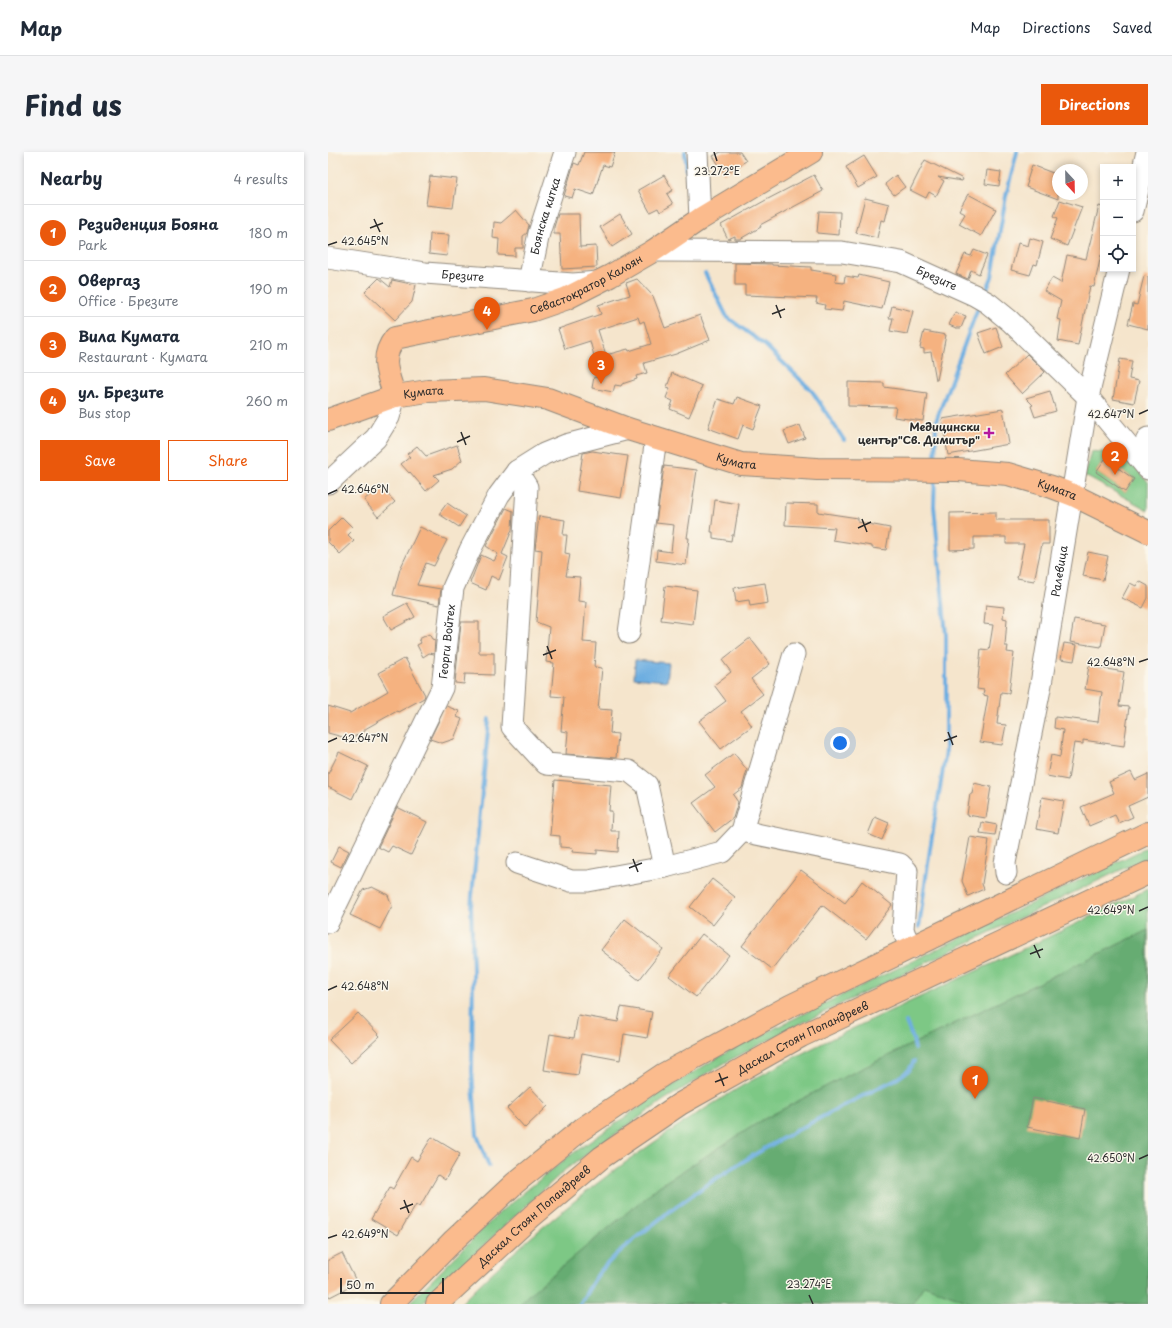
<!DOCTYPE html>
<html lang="en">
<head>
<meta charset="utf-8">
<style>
  :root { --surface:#fff; --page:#f6f6f7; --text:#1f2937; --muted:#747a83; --line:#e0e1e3; --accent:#ea580c }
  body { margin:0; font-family:"Playpen Sans",sans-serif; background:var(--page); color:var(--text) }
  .controls { position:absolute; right:12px; top:12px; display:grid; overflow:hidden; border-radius:0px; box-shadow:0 2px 6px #0003 }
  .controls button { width:36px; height:36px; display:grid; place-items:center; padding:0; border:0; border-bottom:1px solid var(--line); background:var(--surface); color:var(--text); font:20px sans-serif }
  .compass { position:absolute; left:724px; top:12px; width:36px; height:36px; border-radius:50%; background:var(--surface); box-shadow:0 2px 6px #0003; rotate:158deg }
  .scale { position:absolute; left:12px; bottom:10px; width:104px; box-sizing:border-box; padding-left:4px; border:2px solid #2b2b2b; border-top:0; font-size:11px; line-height:14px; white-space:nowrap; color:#2b2b2b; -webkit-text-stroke:3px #fbf7ec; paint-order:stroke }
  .you { position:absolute; left:512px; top:591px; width:14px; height:14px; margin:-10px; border:3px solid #fff; border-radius:50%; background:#1a73e8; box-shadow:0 0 0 6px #1a73e833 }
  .badge { display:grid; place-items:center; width:26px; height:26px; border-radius:50%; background:var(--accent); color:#fff; font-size:13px; font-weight:700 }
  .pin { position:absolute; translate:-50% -33px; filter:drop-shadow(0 1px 2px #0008) }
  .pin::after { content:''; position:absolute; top:21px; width:14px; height:12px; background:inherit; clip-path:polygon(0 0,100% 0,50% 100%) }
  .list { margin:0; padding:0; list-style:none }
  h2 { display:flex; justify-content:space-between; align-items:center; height:52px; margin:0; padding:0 16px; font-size:17px }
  h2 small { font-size:13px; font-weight:400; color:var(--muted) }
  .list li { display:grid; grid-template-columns:26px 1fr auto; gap:12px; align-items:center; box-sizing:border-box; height:56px; padding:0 16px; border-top:1px solid var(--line) }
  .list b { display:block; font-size:15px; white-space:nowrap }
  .list p { margin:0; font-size:13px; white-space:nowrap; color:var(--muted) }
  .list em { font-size:13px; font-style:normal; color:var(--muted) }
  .actions { display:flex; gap:8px; padding:12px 16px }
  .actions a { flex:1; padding:9px 0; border:1px solid var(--accent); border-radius:0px; text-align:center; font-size:14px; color:var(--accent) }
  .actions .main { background:var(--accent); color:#fff }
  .icon { flex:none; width:22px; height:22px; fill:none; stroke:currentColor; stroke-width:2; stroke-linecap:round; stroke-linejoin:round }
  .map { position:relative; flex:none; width:820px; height:1152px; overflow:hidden; border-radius:0px }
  header { display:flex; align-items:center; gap:24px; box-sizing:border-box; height:56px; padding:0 20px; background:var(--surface); border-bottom:1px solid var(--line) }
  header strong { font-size:19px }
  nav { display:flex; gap:22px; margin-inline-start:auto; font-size:14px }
  .intro { display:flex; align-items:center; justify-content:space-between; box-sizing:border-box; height:96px; padding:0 24px }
  h1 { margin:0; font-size:28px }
  .button { padding:10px 18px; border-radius:0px; background:var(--accent); color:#fff; font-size:14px; font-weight:700 }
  main { display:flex; gap:24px; padding:0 24px }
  aside { flex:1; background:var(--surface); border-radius:0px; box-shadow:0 2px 6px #0003 }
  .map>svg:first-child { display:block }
</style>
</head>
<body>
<header>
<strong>Map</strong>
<nav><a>Map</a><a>Directions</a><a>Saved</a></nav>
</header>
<div class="intro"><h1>Find us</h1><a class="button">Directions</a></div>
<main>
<aside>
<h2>Nearby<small>4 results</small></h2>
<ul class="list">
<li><span class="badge">1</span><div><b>Резиденция Бояна</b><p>Park</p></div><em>180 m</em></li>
<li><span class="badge">2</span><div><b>Овергаз</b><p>Office · Брезите</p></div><em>190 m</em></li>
<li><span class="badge">3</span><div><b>Вила Кумата</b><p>Restaurant · Кумата</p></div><em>210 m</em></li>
<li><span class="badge">4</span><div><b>ул. Брезите</b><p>Bus stop</p></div><em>260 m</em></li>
</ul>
<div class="actions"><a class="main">Save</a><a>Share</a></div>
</aside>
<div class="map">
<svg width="820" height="1152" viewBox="0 0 820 1152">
  <rect width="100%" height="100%" fill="#fbf7ec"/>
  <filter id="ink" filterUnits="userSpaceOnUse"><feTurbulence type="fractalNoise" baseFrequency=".025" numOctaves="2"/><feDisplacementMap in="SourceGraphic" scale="8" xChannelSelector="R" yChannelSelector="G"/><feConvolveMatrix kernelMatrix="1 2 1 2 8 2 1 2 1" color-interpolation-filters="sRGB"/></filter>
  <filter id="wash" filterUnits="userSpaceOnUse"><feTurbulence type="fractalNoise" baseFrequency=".012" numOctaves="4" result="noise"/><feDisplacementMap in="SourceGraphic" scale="16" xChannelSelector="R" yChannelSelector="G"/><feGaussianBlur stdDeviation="0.9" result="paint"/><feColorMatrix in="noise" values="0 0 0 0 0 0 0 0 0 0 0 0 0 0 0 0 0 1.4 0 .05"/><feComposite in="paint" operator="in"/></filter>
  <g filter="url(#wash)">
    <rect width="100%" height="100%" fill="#f5e5cc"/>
    <!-- green -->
    <g fill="#7dc885" stroke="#547a58" fill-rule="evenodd">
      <path d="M763,299L796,302L820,330V358L757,324ZM777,307L806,327L797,340L768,320Z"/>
      <path d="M820,695V705L612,804L472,872L400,909L336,948L238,1017L104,1141L94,1152H80L172,1060L237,1007L330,942L394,903L479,860Z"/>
      <path d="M820,737V1152H132C217,1066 310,996 414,934C481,895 552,864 622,831C688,801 754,769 820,737Z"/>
    </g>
    <!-- forest -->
    <path fill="#66ac72" stroke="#486c4e" d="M820,778V1152H646L596,1133L584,1152H192L200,1143L331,1034L436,967L510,928Z"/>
    <!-- water -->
    <path fill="#6daee1" stroke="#4c6c86" d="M307,508L341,511L339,529L306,526Z"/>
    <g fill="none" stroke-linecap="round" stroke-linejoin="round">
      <!-- stream -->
      <g stroke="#6daee1" stroke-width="4">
        <path d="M357,0L360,29"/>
        <path d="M377,121L399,165L438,194L484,239L516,288"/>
        <path d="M657,142L664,125L678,44L689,0"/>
        <path d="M607,311L608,269L651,153"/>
        <path d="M591,775L602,697L618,599V483L606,354L607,323"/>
        <path d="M578,870L585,887L587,897"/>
        <path d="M161,1014L149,983L144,920L145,820L143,754L161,567"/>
        <path d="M252,1152C258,1142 264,1130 271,1121C286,1103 304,1089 323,1074C398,1013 484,969 570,926L581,918L586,909"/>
      </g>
    </g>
    <g id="blocks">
      <!-- building -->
      <g fill="#f5b280" fill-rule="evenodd">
        <path d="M256,0H287L282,15L275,13L265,43L247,37L244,46L236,44L246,11L251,13Z"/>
        <path d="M393,0H412L418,9L397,22L385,4Z"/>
        <path d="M536,4L549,25L530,36L518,15Z"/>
        <path d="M597,8L635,27L634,29L610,25L616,29L608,44L601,40L598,46L582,38Z"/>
        <path d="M704,13L730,23V47L698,35L700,29H699Z"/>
        <path d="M659,18L673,20L671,34L657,32Z"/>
        <path d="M336,23L345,38L339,42L345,52L332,60L330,56L322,60L310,38Z"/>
        <path d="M486,23L495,39L432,73L433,75L412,87H407V84L400,87L393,73L438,48Z"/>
        <path d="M568,23L577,35L566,43L557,32Z"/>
        <path d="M102,24L129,27L125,56L98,53Z"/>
        <path d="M640,42L668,57L653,84L631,72L637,62L631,58Z"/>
        <path d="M537,46L561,52L557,69L553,68L549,86L528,81Z"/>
        <path d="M732,48L754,55L739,94L722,87L730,66L726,64Z"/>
        <path d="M771,54L775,55V104L773,103L766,135L762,134L750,193L730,189L733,168L729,167L733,149L716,139L724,126L733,131L739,103L758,107Z"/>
        <path d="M188,58L201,73L199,81L195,84V96H187V104L170,103L171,87L165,86L166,70L173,71Z"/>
        <path d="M491,59L512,60L511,83L489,81Z"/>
        <path d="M230,62H251L252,95L268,94L269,115L234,117L232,82H226V75Z"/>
        <path d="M292,62L304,82L284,95L272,75Z"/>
        <path d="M102,82L121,83L119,104L101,102Z"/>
        <path d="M702,86L715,90L709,113L706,112L702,123L683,118L690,91L700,94Z"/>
        <path d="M646,98L659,103L651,122L643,118L640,127L628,122L637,102L643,104Z"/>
        <path d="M407,111L444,112V113L483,115V118L508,122L507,130L516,131L517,124L530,126L531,123L561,130L554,157L516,149L514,159L496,157L497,153L488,151L489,146L417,143V133H407Z"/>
        <path d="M816,124L820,125V177L800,172L805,152L809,153Z"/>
        <path d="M51,126L62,135L64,128L88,133L84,150L67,168L37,140Z"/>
        <path d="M309,127L325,144L337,176L372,163L382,188L348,202L316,211L319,221L308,224L309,227L294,232L293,234L287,233L285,240L264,236L266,225L272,226L262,189L237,197L230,177L273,162L270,153L302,143L298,131ZM310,165L312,171L316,169L323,192L301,199L300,197L278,203L270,178Z"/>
        <path d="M564,154L585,159L579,182L562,179L565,166H561Z"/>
        <path d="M627,160L638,164L633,176H628L621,173Z"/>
        <path d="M668,175L675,195L658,202L650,181Z"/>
        <path d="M596,179L618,183L609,228H608L603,200L596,201V197L592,196Z"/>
        <path d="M699,202L717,220L694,242L677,223Z"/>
        <path d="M792,207L804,209L801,227L811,229L806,251L785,247Z"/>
        <path d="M344,221L374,234L361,265L342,257L345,249L338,246L342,236L339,235Z"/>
        <path d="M520,230L556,231V235L599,241L595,269L566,265L568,255L520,254Z"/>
        <path d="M722,239L728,259L707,265L703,254L705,253L698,246Z"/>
        <path d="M409,245L434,254L425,277L415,273L410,287L380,276L390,247L406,252Z"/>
        <path d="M675,257L681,292L620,303L614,267Z"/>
        <path d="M472,273L477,286L461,292L456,279Z"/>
        <path d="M129,293L134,308L124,317L106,323L111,328L98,339L82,320L81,321L73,312L82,305L79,302L89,294L98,304Z"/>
        <path d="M264,299L300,304L293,346L249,339L255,301Z"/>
        <path d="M777,307L806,327L797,340L768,320Z"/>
        <path d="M336,314L369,318L359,386H361L358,413L328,409L329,398L343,400L346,373L328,371Z"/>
        <path d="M52,334L67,350L50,365L36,348Z"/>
        <path d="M387,348L411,352L406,383H404L403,389L385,386V380H383Z"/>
        <path d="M119,351L138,364L131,375L111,362Z"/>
        <path d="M458,351L490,352V360L530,366V370L562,376L558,398L544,396V394L505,388L507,376L457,373Z"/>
        <path d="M178,356L185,359L184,378L174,402L180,405L171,428L163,424L158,438L142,431L153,403L166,409L170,402L158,394Z"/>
        <path d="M668,360V368H721V392H714L706,429L689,426L696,392H678V385H646V397L622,398V361Z"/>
        <path d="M211,364L237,368L235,383H239L237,401L242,402L238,424L252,425L250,449L258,450L255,490L268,491L266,515L274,516L270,557L284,558L282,581L290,582L288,606L238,602L240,580L233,579L236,545L223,544L226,511L218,510L221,475L208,470L214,398L207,397Z"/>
        <path d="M14,365L26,377L20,383L26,389L12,402L0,390V379Z"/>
        <path d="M92,375L119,388L106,414L98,411L89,433L113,437L111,453L65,443L72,417Z"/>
        <path d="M760,400L780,404L775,428L755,424Z"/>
        <path d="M811,429L820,434V446L815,456L794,446L802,431L808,434Z"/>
        <path d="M437,431L440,451L422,454L421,448L408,450L406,436Z"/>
        <path d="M337,434L369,438L365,472L333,468Z"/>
        <path d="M79,451L87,465L63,478L55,464Z"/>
        <path d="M658,453L676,455L675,466L679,467L677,494H680L679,500L686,501L681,541L673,540L669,572L678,573L674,593L652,590L660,544L655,543L656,538L649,537L653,497L661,498L665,473L656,472Z"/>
        <path d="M746,467L777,472L773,495L742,490Z"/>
        <path d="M133,470H151V501H166V523L137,522L136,532L127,531Z"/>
        <path d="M101,482L104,487L107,488L106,502L101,501L95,505L89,493L93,491L91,487Z"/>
        <path d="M422,486L442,512L423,527L435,542L413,559L424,574L393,597L371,569L398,549L386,533L403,520L394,508Z"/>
        <path d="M736,491L749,493L746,509L733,507Z"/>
        <path d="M77,506L97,543L96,546L70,560L69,559L37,577V579L22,587L0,581V554L22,561L60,539L50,521Z"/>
        <path d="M761,514L796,520L791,554L801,555L796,594L755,588V592L746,591L740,628L719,624L723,603L732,605L735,578L726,576L727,565L770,570L774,540L757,537Z"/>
        <path d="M118,554L131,559L129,565L134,567L126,587L114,591L102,587Z"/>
        <path d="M11,600L40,614L24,647L0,635V622Z"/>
        <path d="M406,601L419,618L414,636L405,643L410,650L405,666L387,680L365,651L387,635L377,623Z"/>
        <path d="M803,620L807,628L820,622V645L800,654L805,665L791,671L787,663L761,674L753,655L786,641L781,630Z"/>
        <path d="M227,628L283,633L281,659H284L283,679H291L290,700L269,698V702L244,700L245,696L232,695V684L222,683Z"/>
        <path d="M646,631L663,635L658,666L639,663L642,642H644Z"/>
        <path d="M714,645L736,649L730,681L708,677Z"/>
        <path d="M69,655L99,670L83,703L64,694L60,700L50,695Z"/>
        <path d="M547,665L561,671L554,688L540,682Z"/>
        <path d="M654,670L669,673L667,683L652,681Z"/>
        <path d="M642,685L661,688L654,732L656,737L640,744L634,729Z"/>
        <path d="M11,694L21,699L13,715L3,710Z"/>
        <path d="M473,718L517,751L534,729L564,753L538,787L494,753L444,817L414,794Z"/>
        <path d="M384,727L407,745L385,773L362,755Z"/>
        <path d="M44,735L60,743L64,754L52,777L22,763L35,738Z"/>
        <path d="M297,767L335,797L311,828L273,798Z"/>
        <path d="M374,782L401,803L368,845L341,824Z"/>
        <path d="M293,855L324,860L319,886L296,882L292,908L254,901L250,923L216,918L222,882L246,886L250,863L290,870Z"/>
        <path d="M30,861L52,884L23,911L1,888Z"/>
        <path d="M202,935L220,954L197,976L179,956Z"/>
        <path d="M705,946L757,957L752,986L699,975Z"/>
        <path d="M104,985L132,1002L117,1028L110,1023L92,1054L88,1052L70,1083L43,1067L62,1035L65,1037L83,1005L89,1009Z"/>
        <path d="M14,1101L29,1131L0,1146V1108Z"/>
      </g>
    </g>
  </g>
  <g filter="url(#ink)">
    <use href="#blocks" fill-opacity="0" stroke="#90887c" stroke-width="1"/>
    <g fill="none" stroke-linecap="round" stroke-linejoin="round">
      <!-- minor casing -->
      <g stroke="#90887c" stroke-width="23">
        <g id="minor">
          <path d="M369,0L372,67"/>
          <path d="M805,59L819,0"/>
          <path id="s1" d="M325,99L514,100L573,110L646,143L660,151L682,169L760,245L820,317"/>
          <path id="s2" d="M0,106L97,121L245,132L270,130"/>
          <path id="s3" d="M201,129L211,81L237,0"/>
          <path d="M810,305L820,286"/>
          <path d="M189,319L199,335L184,575L218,612L301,619L319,633L337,715"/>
          <path d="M0,331L48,286L61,265L67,244"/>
          <path d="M301,481L328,286"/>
          <path d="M414,679L572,712L579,719L575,777L577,783L584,796"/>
          <path d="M189,711L243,729H260L337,715L394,700L414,679L466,502"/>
          <path id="s4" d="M678,721L677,711L713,532L760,245L791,117"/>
          <path id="s5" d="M0,770L114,536L125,436L142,398L171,343L189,319L216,302L238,293L300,277"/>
        </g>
      </g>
      <!-- major casing -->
      <g stroke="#90887c" stroke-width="24">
        <g id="major">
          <path id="s6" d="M67,244C60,223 51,206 67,186L205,158L237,147L282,124L325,99L372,67L483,0"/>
          <path id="s7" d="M0,268L67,244L100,239L156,237L220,247L300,277L413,312L489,317L630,318L680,322L724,335L745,343L820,380"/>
          <path d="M63,1152L126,1088L187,1031L254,977L336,922L462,854L820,681"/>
          <path id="s8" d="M109,1152L204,1064L274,1005L352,952L473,884L820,721"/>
        </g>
      </g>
      <!-- minor -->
      <use href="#minor" stroke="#fff" stroke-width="21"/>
      <!-- major -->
      <use href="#major" stroke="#fbbb8d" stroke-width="22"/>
    </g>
  </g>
  <!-- ticks -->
  <path fill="none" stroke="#2b2b2b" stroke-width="1.5" d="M386,0L389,9M46,67L52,80M42,76L55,71M0,93L9,90M448,153L453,166M444,162L457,157M811,262L820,258M133,280L138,293M129,290L142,284M0,342L9,338M534,367L539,380M530,376L543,370M219,494L224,507M215,503L228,498M811,510L820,507M620,580L625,593M616,589L629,584M0,590L9,586M305,707L310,720M301,716L314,711M811,759L820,755M706,793L712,806M702,802L715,797M0,838L9,834M391,921L396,934M387,930L400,925M811,1007L820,1003M76,1048L81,1061M72,1057L85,1052M0,1086L9,1083M481,1143L485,1152"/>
  <!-- markers -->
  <path fill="#b5179e" stroke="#fbf7ec" stroke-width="1.5" d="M659 275h4v4h4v4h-4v4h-4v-4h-4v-4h4z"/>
  <g text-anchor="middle" stroke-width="3" stroke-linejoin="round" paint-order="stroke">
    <!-- street labels -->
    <g font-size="11" fill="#2b2b2b" stroke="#fbf7ec">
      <text dy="4" stroke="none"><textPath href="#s3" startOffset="67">Боянска китка</textPath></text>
      <text dy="4" stroke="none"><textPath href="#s2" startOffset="136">Брезите</textPath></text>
      <text dy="4" stroke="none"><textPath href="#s1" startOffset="288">Брезите</textPath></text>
      <text dy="4" stroke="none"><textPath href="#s6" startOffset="261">Севастократор Калоян</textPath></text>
      <text dy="4" stroke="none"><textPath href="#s7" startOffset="100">Кумата</textPath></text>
      <text dy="4" stroke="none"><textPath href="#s7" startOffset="424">Кумата</textPath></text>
      <text dy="4" stroke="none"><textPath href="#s7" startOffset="748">Кумата</textPath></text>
      <text dy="4" stroke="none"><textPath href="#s4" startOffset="307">Ралевица</textPath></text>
      <text dy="4" stroke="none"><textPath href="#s5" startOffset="307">Георги Войтех</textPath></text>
      <text dy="4" stroke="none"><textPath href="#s8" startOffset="455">Даскал Стоян Попандреев</textPath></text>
      <text dy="4" stroke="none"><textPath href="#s8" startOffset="131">Даскал Стоян Попандреев</textPath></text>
    </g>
    <!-- poi labels -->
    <g font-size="11" font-weight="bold" fill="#2b2b2b" stroke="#fbf7ec" text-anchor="end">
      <text x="652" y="279">Медицински<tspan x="652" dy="13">център"Св. Димитър"</tspan></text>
    </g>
  </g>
  <g font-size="10" text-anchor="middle" fill="#2b2b2b" stroke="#fbf7ec" stroke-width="3" stroke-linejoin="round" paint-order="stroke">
    <text x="389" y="23">23.272°E</text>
    <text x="37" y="93">42.645°N</text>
    <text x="783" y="266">42.647°N</text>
    <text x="37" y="341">42.646°N</text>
    <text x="783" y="514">42.648°N</text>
    <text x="37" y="590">42.647°N</text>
    <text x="783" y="762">42.649°N</text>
    <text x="37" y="838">42.648°N</text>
    <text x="783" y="1010">42.650°N</text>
    <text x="37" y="1086">42.649°N</text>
    <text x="481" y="1136">23.274°E</text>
  </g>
</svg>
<div class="controls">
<button>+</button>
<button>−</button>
<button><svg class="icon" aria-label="locate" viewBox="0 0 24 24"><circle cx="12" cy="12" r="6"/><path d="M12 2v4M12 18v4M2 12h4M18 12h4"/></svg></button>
</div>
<svg class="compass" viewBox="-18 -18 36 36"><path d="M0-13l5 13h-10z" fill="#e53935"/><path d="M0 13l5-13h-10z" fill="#747a83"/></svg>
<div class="scale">50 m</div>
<div class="you"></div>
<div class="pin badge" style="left:647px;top:947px">1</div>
<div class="pin badge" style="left:787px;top:323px">2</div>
<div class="pin badge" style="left:273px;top:232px">3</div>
<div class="pin badge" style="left:159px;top:178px">4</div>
</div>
</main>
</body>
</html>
